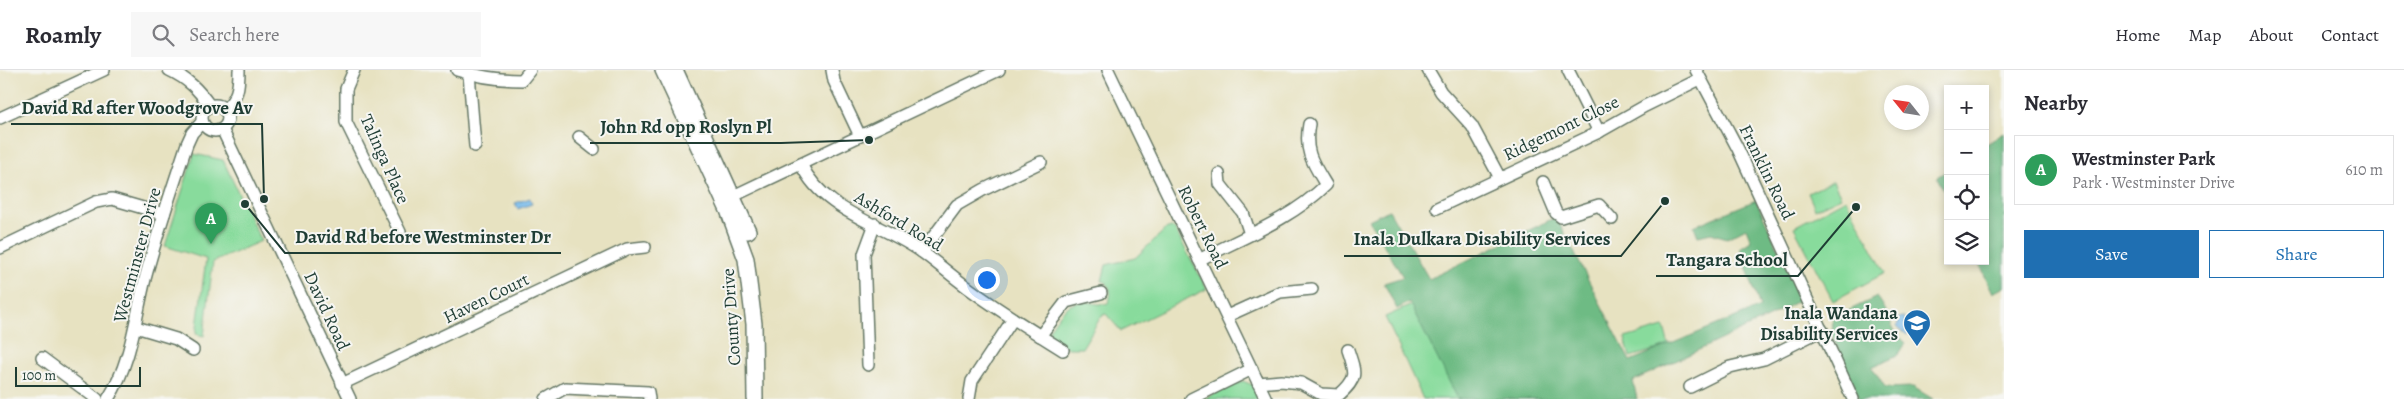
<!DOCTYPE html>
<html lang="en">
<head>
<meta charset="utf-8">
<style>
  :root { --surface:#fff; --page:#f7f7f7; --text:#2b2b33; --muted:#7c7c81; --line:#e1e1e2; --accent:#1f6fb2 }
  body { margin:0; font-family:Alegreya,serif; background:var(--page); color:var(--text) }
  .controls { position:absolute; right:15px; top:15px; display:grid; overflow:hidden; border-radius:0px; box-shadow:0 2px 8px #0003 }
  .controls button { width:45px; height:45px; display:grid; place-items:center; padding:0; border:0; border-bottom:1px solid var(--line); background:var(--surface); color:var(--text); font:25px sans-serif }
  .compass { position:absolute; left:1884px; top:15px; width:45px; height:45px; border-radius:50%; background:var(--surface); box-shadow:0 2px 8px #0003; rotate:300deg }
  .scale { position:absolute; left:15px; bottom:12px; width:126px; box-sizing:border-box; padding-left:5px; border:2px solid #1f3d34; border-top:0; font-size:14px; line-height:18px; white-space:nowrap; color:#1f3d34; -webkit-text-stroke:4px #f6f6f2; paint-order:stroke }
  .you { position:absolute; left:986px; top:209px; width:18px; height:18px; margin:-12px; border:4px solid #fff; border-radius:50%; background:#1a73e8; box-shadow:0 0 0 8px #1a73e833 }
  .badge { display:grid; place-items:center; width:32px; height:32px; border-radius:50%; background:var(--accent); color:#fff; font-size:16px; font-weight:700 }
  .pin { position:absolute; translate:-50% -41px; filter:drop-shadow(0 1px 2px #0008) }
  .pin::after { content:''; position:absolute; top:26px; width:18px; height:15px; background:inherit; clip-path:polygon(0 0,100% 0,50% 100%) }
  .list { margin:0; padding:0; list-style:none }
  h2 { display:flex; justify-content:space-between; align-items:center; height:65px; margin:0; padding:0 20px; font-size:21px }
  h2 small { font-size:16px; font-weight:400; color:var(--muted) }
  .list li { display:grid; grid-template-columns:32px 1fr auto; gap:15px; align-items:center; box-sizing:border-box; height:70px; margin:0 10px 10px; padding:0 10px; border:1px solid var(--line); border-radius:0px }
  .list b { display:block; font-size:19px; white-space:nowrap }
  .list p { margin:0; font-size:16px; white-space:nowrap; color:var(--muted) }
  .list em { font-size:16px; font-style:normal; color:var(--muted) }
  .actions { display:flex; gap:10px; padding:15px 20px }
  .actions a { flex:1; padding:11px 0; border:1px solid var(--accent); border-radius:0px; text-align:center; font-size:18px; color:var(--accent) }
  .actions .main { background:var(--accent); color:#fff }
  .icon { flex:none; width:28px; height:28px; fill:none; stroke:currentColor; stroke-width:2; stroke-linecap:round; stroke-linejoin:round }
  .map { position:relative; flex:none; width:2004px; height:329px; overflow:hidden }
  header { display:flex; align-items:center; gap:30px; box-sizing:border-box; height:70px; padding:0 25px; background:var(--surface); border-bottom:1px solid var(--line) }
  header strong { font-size:24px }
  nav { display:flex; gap:28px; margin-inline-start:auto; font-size:18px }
  .search { width:350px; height:45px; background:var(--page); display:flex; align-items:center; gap:12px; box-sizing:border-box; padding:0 18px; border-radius:0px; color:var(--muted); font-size:19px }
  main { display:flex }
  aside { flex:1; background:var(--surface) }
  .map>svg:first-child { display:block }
</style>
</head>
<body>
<header>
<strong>Roamly</strong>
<div class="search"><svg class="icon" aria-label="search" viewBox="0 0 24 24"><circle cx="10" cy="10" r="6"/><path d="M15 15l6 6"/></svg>Search here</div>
<nav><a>Home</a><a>Map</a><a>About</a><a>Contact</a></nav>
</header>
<main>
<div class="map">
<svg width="2004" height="329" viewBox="0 0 2004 329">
  <rect width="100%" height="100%" fill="#f6f6f2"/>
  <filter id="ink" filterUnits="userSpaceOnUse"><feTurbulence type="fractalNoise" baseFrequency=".02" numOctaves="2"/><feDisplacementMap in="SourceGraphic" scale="10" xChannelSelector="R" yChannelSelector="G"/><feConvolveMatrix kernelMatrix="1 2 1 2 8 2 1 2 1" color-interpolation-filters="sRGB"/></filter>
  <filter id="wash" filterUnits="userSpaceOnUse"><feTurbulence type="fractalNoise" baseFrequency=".0096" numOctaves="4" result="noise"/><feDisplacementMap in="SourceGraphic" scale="20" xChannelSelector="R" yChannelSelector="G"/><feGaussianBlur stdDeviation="1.12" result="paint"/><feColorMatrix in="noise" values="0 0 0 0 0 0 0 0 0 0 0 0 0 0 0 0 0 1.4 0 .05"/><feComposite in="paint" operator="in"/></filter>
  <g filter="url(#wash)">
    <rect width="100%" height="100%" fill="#e7e2c1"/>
    <!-- green -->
    <g fill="#88db9c" stroke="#548c68">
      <path d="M194,84L223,90L261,171L213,192L204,266L196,264L206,189L165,176Z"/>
      <path d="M1833,111L1841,127L1815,139L1808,123Z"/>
      <path d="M1846,129L1885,203L1833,231L1794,157Z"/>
      <path d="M1167,158H1174L1207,219L1121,261L1106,244L1102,245L1082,278H1068L1051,267L1049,260C1058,247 1066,231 1085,232C1094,232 1098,236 1108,233C1112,225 1111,220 1106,212L1102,211L1106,195L1135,188Z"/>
      <path d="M1416,233L1461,329H1423L1385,247Z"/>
      <path d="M1664,257L1669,276L1630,287L1625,268Z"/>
      <path d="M1243,311L1255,316L1261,329H1203Z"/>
    </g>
    <!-- forest -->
    <g fill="#6ebb84" stroke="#467c5c">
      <path d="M2004,63V217L1993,223L1978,191H1985V75Z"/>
      <path d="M1948,100V129L1937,107Z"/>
      <path d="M1756,130L1801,229L1773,245L1633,311L1637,329H1458L1409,232L1397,239L1384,213L1403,207L1369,150L1389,140L1429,209L1556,147L1630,291L1760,237L1740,178L1751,171L1746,158L1727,168L1711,163L1698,166L1694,156Z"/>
      <path d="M1877,227C1892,245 1887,257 1906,273L1899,284L1872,297L1885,318L1913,317L1933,329H1859L1832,265L1833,248Z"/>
    </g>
    <!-- water -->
    <g fill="#73b7e9" stroke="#497a8e">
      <path d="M530,128L532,134L518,139L515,133Z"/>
      <path d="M1903,247L1911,261L1907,265L1897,257L1899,248Z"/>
    </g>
  </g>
  <g filter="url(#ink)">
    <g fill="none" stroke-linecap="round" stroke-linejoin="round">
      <!-- minor casing -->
      <g stroke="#657765" stroke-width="14">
        <g id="minor">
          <path d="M169,0C188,9 198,19 210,36"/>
          <path d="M354,0L346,19V52L400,162"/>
          <path d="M457,0C479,7 499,10 522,10L530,0"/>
          <path d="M832,0L834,11L860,66"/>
          <path d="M1108,0L1266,329"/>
          <path d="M1428,0L1441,22L1472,56L1500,108"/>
          <path d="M1568,0L1599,62"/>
          <path d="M1696,0L1738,79L1853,329"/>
          <path d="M469,4L475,76"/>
          <circle cx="215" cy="48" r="13"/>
          <path d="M224,40C238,28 239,17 239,0"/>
          <path d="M0,48L104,0"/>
          <path d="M222,59L350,329"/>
          <path d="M579,67L594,79"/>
          <path d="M801,94C823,142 881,153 922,182C937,193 952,206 967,217C998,240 1031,260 1063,280"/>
          <path d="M1219,104L1220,114L1243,143L1250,164"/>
          <path d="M1543,112L1556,143L1561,147L1599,135L1612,149"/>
          <path d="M727,129L999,0"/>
          <path d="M1437,138L1599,62L1645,36L1700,9"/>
          <path d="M0,178L96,132L112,129L164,144"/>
          <path d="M922,182L957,135L983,120L1041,92"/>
          <path d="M1199,190C1243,167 1290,150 1326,115C1312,92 1304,81 1309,54"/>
          <path d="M1227,246L1280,222L1312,219"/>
          <path d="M136,257L176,269L193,280"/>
          <path d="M1040,266L1066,232L1101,223"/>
          <path d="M42,288L97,329"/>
          <path d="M868,295L864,184L875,154"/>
          <path d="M1258,313L1281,311L1301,313L1321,324L1339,325C1358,308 1356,304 1348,280"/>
          <path d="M342,314L627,179L645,177"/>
          <path d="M1690,317L1730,297L1764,289L1822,260"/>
          <path d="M108,329C131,293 135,250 145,209C157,163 172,119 187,74L192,63L202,52"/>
          <path d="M546,329L565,318L648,322L649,329"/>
          <path d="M969,329L972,311L1013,249"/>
          <path d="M1191,329L1252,299"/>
        </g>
      </g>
      <!-- major casing -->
      <g stroke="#657765" stroke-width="18">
        <g id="major">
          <path d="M663,0L728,140L746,189L754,254L755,329"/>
          <path d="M675,0L748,161"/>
        </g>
      </g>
      <!-- minor -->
      <use href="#minor" stroke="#fff" stroke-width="11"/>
      <!-- major -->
      <use href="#major" stroke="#fff" stroke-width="15"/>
    </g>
  </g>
  <!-- icons -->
  <defs>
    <g id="school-pin" transform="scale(1.4375)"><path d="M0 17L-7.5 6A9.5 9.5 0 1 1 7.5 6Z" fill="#1f6fb2" stroke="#f6f6f2"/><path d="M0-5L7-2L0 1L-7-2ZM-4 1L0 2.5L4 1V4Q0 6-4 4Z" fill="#fff"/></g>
  </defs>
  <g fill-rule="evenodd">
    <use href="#school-pin" x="1917" y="253"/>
  </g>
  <g text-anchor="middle" stroke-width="4" stroke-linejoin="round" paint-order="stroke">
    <!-- street labels -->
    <g font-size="18" fill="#1f3d34" stroke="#f6f6f2">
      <text transform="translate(1561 58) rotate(-26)" y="6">Ridgemont Close</text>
      <text transform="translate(385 89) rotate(66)" y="6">Talinga Place</text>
      <text transform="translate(1767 102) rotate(64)" y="6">Franklin Road</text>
      <text transform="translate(899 151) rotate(31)" y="6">Ashford Road</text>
      <text transform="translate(1203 157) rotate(64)" y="6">Robert Road</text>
      <text transform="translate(137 185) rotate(-75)" y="6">Westminster Drive</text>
      <text transform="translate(486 228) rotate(-26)" y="6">Haven Court</text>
      <text transform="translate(327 241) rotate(65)" y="6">David Road</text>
      <text transform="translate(731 247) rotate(-94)" y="6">County Drive</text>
    </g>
    <!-- poi labels -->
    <g font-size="18" font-weight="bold" fill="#1f3d34" stroke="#f6f6f2" text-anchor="end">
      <text x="1898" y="249">Inala Wandana<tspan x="1898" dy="21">Disability Services</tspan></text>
    </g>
  </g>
  <!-- callouts -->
  <path fill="none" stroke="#1f3d34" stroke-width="2" d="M264 129L262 54H11M869 70L781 73H590M245 134L285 183H561M1665 131L1621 186H1344M1856 137L1798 206H1656"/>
  <g fill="#1f3d34" stroke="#f6f6f2" stroke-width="2">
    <circle cx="264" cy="129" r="5"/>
    <circle cx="869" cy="70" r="5"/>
    <circle cx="245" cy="134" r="5"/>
    <circle cx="1665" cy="131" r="5"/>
    <circle cx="1856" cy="137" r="5"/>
  </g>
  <g font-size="19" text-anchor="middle" font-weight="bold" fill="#1f3d34" stroke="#f6f6f2" stroke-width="4" stroke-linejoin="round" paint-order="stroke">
    <text x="137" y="44">David Rd after Woodgrove Av</text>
    <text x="686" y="63">John Rd opp Roslyn Pl</text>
    <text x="423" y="173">David Rd before Westminster Dr</text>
    <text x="1482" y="175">Inala Dulkara Disability Services</text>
    <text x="1727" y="196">Tangara School</text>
  </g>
</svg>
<div class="controls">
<button>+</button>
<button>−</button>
<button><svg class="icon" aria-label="locate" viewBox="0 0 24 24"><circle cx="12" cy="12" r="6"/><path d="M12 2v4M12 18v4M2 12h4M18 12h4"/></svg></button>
<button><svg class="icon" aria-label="layers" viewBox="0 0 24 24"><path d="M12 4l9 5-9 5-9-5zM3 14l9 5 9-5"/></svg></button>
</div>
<svg class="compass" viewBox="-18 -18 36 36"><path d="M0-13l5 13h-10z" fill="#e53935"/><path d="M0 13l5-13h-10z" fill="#7c7c81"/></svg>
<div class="scale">100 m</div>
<div class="you"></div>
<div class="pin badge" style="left:211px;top:174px;background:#2e9e5b">A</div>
</div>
<aside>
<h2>Nearby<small></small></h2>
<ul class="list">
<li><span class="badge" style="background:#2e9e5b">A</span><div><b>Westminster Park</b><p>Park · Westminster Drive</p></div><em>610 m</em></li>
</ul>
<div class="actions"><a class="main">Save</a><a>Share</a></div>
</aside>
</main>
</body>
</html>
